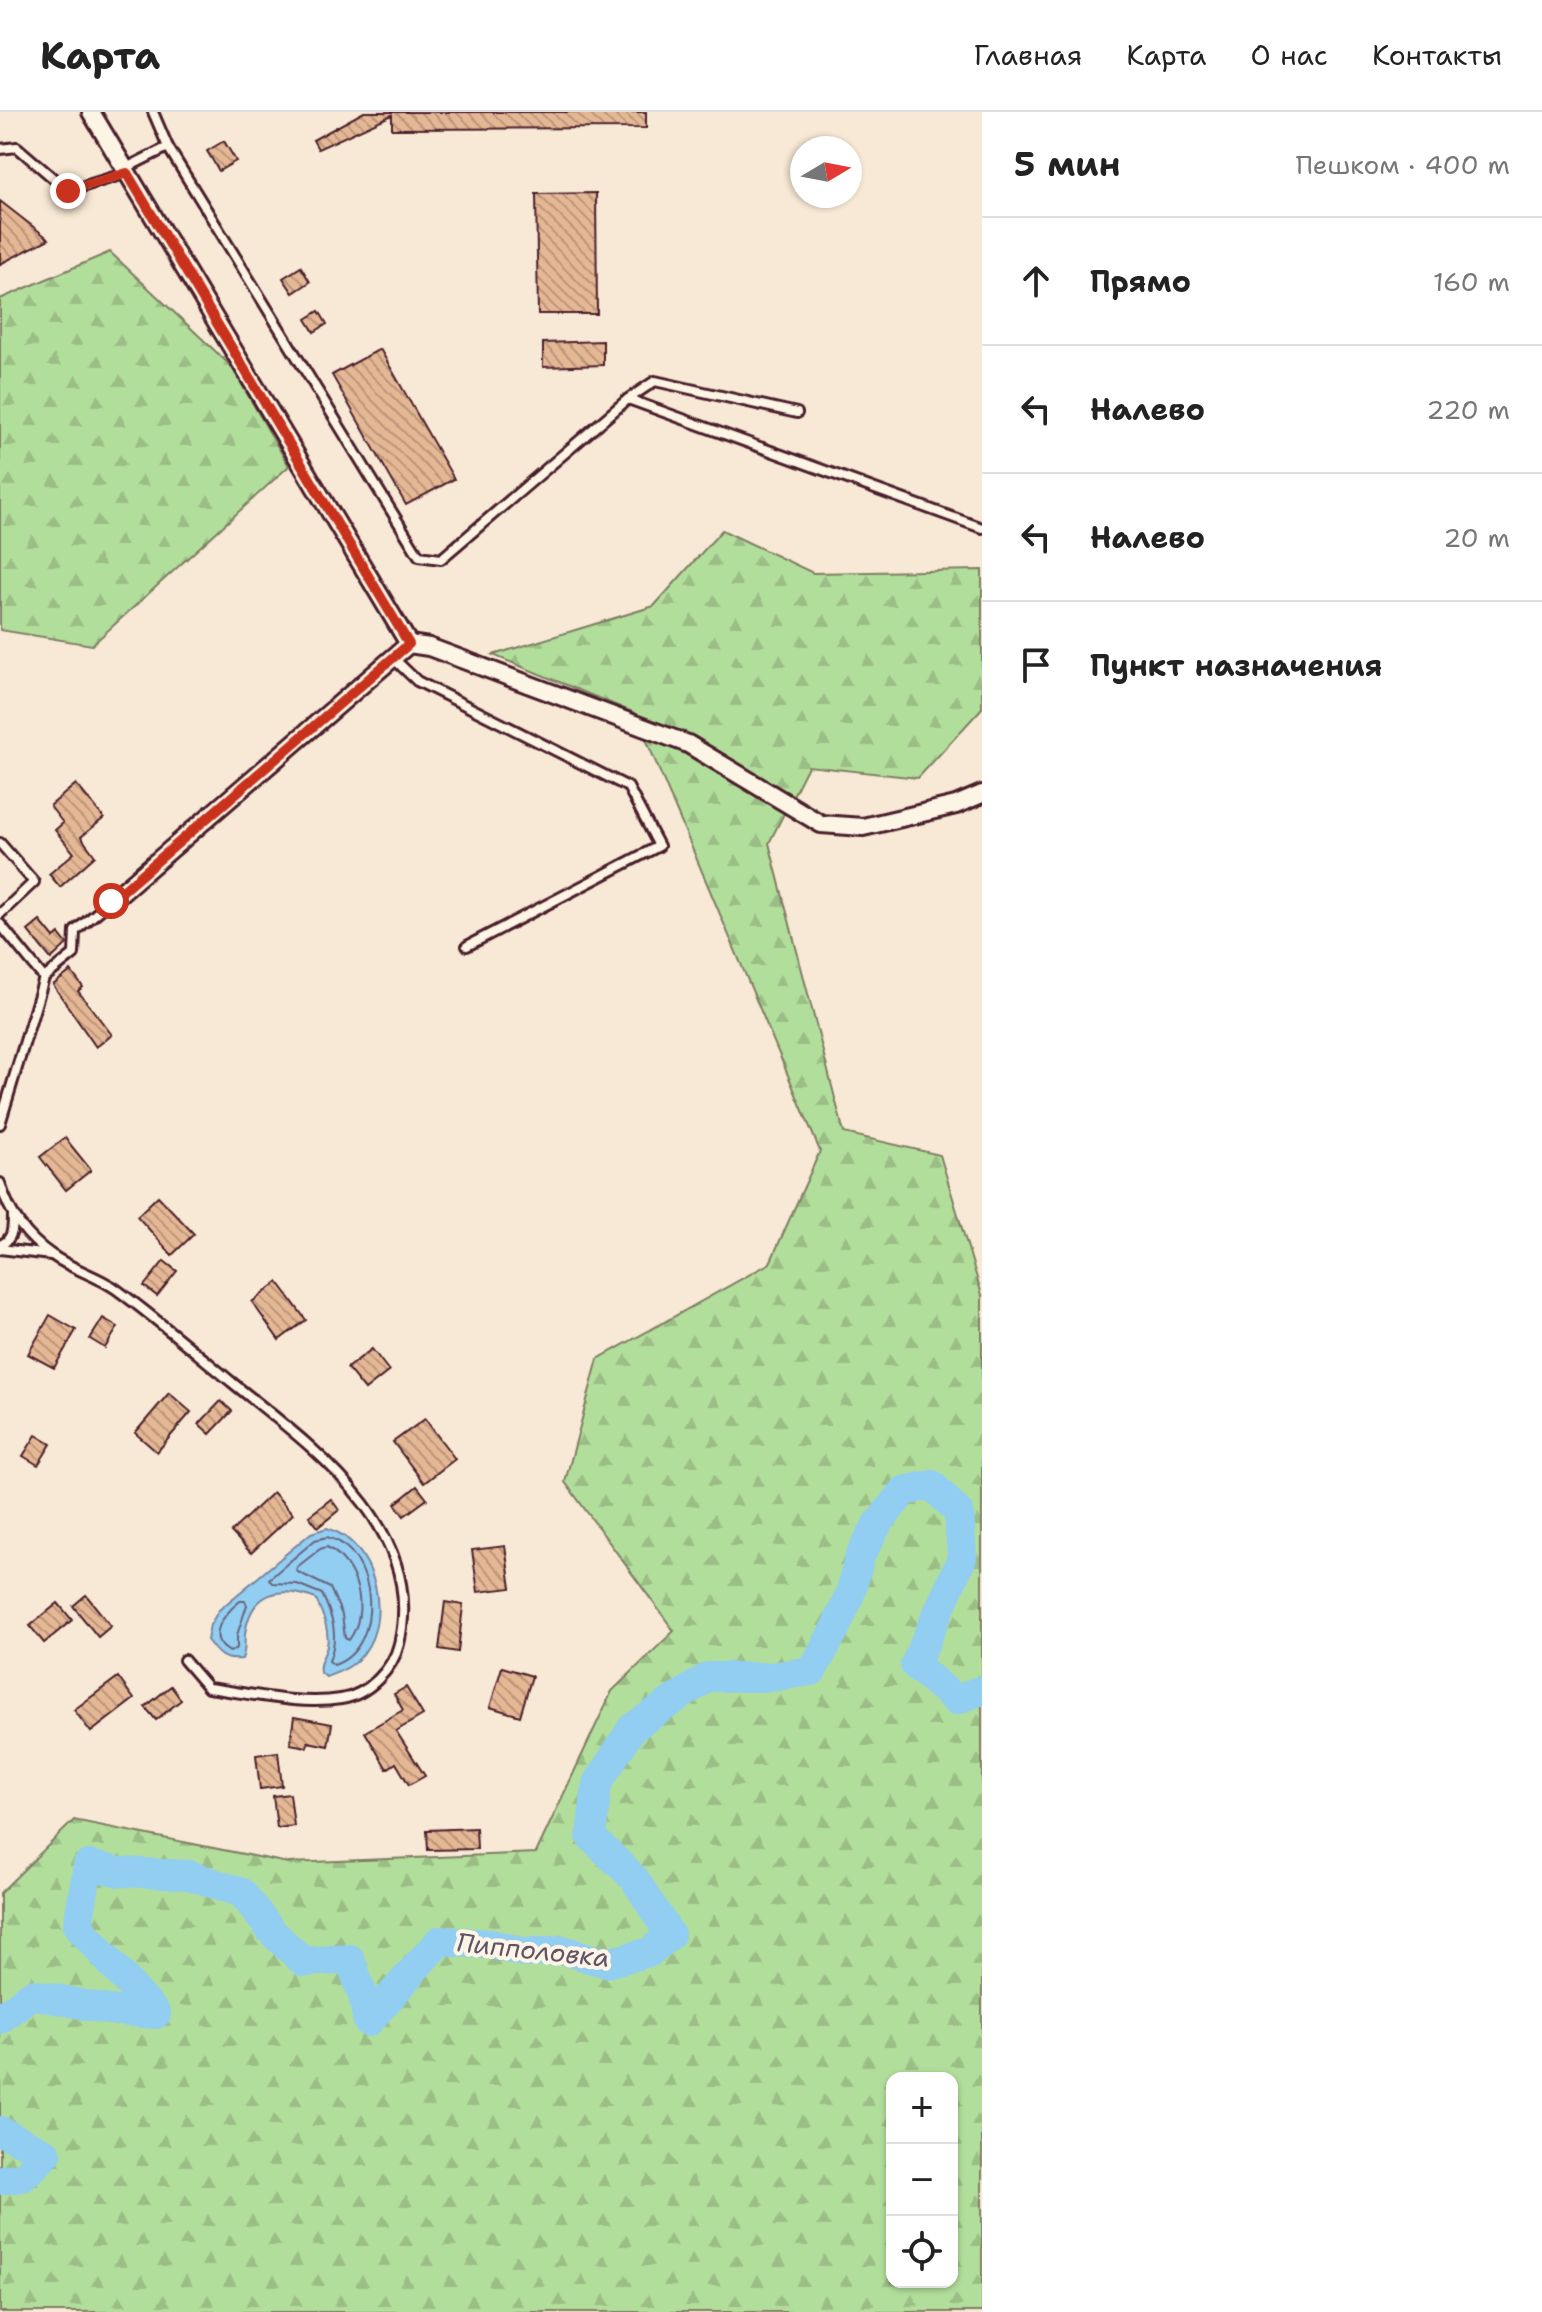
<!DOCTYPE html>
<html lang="ru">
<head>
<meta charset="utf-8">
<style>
  :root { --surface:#fff; --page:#f6f6f6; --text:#222; --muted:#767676; --line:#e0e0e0 }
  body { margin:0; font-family:"Shantell Sans",sans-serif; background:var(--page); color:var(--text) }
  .controls { position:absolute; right:24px; bottom:24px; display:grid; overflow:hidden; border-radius:16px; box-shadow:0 2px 6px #0004 }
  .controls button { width:72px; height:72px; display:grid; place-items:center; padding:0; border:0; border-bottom:2px solid var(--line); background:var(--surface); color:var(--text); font:40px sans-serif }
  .compass { position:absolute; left:790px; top:24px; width:72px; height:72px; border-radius:50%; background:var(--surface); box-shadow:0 2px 6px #0004; rotate:80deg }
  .stop { position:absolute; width:24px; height:24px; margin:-18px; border:6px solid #c8321e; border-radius:50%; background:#fff }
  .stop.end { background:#c8321e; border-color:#fff; box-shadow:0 2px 8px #0008 }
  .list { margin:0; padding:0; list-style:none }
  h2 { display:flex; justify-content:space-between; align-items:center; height:104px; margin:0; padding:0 32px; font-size:34px }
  h2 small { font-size:26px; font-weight:400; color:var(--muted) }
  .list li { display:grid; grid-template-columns:52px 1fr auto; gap:24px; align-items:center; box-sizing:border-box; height:128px; padding:0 32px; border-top:2px solid var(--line) }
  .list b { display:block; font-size:30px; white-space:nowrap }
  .list em { font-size:26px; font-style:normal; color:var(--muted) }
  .icon { flex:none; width:44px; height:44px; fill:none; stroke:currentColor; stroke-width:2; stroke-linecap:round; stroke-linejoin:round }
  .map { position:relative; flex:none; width:982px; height:2200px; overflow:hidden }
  header { display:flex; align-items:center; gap:48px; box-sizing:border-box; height:112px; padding:0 40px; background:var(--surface); border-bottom:2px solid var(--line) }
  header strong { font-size:38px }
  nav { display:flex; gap:44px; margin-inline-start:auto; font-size:28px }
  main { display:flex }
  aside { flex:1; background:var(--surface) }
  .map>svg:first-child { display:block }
</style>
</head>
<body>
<header>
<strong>Карта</strong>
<nav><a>Главная</a><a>Карта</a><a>О нас</a><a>Контакты</a></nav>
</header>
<main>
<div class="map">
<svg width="982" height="2200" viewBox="0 0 982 2200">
  <defs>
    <pattern id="forest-firs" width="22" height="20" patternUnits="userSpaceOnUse" patternTransform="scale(2)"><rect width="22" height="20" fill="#b2de9b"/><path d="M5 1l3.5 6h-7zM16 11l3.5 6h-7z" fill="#9bbe86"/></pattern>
    <pattern id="building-back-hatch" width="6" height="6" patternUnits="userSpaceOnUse" patternTransform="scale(2)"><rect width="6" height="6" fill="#e5b895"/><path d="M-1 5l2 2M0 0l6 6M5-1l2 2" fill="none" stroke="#bc957a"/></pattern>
  </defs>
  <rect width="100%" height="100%" fill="#f7e9d5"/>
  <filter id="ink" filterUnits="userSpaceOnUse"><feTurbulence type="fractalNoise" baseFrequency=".0125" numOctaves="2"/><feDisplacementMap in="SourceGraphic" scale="16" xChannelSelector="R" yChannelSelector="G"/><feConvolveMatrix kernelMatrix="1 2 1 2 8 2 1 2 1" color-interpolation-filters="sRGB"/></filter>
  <g filter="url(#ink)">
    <!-- forest -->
    <g fill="url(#forest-firs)" stroke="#7e7e63" stroke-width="2" fill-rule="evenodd">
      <path d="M110,140L231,254L289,354L92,533L0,518V187Z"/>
      <path d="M722,418L813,461L982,458V596L918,666L808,654L769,731L844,1021L940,1043L982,1183V2200H0V1781L74,1708L288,1751L536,1741L612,1579L674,1519L565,1370L598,1247L770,1151L820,1039L635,601L493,543L654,494ZM892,1966H952V2170H892Z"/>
    </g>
    <!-- water -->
    <path fill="#92cdf2" stroke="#7587a2" stroke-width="2" d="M327,1416C375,1430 393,1505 363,1542C353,1555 341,1559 326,1565L320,1560C318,1549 325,1544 327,1534C330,1518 322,1501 316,1487C280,1473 251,1479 245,1522C244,1531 246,1538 242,1547C223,1549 218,1543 207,1528L210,1513L219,1498L311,1421Z"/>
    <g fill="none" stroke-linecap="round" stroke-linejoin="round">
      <!-- shore -->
      <g stroke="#67657b" stroke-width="2">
        <path d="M327,1425C378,1438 386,1535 334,1553L329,1549C339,1525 333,1505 322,1482L297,1472L272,1471L269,1467L315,1428Z"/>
        <path d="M327,1435C358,1451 370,1500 349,1528L345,1526L342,1503L330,1476L296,1459L297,1455L320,1437Z"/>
        <path d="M240,1489H245L247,1493L237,1523V1536L230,1540C204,1526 224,1502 240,1489Z"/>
      </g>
      <!-- river -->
      <g stroke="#92cdf2" stroke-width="30">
        <path d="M0,1907L32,1882L109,1898L156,1902L78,1814L88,1753L120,1760L189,1763L242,1781L273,1821L304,1850L350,1847L363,1884L368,1910L439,1829L491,1832L526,1841L563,1838L606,1851L650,1840L670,1823L634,1766L591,1725L597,1672L632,1616L708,1565H770L812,1559L835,1517L850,1482L860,1444L877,1413L904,1379L932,1373L959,1401L962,1446L915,1553L956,1588L982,1578"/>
        <path d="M0,2019L47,2042L23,2065L0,2068"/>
      </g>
    </g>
    <!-- building -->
    <g fill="url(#building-back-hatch)" stroke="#4a1f2b" stroke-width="2">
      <path d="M364,0H646V16L392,17V3L318,37L313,28Z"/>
      <path d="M224,29L236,49L219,59L207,39Z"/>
      <path d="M596,81L597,202H538L536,82Z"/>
      <path d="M0,89L49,127L0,152Z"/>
      <path d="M301,155L310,170L293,181L283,166Z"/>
      <path d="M319,199L327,212L314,220L306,207Z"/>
      <path d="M603,229V253L543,255V231Z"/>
      <path d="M380,237L454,367L406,393L332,263Z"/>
      <path d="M76,672L104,706L81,725L95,744L60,775L49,762L74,741L55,718L63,711L50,694Z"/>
      <path d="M40,809L54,826L59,822L67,832L51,847L28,819Z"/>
      <path d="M71,859L83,875L78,879L112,923L96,935L53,873Z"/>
      <path d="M65,1026L91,1058L66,1078L40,1045Z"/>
      <path d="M158,1084L194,1122L172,1143L137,1104Z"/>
      <path d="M164,1149L177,1159L157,1184L144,1174Z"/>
      <path d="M278,1170L306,1208L279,1228L252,1190Z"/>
      <path d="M50,1203L76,1218L54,1256L28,1242Z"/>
      <path d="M103,1206L118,1215L105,1236L90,1227Z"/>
      <path d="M372,1237L389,1259L365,1278L347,1256Z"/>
      <path d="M169,1281L191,1300L157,1340L135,1321Z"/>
      <path d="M221,1289L232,1299L210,1322L199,1312Z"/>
      <path d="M425,1307L455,1347L424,1371L393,1330Z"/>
      <path d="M36,1323L51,1332L38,1353L23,1344Z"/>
      <path d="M417,1374L427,1387L404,1404L395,1392Z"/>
      <path d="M273,1380L293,1402L251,1441L231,1420Z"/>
      <path d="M331,1387L339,1398L318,1415L309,1404Z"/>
      <path d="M505,1434L511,1476L478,1480L472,1438Z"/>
      <path d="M86,1483L111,1514L98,1525L73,1494Z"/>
      <path d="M445,1490L463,1493L458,1540L439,1537Z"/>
      <path d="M58,1491L72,1508L44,1531L30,1514Z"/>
      <path d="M502,1555L532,1564L520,1604L490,1595Z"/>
      <path d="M118,1565L134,1587L91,1620L74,1598Z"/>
      <path d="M171,1574L181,1588L156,1608L145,1595Z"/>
      <path d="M406,1575L423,1603L396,1619L425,1664L409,1673L396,1651L387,1657L365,1620L403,1598L394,1582Z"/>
      <path d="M294,1605L332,1612L328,1634L308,1630L307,1635L290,1632Z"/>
      <path d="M278,1640L282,1674L260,1677L256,1643Z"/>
      <path d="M290,1682L294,1714L277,1716L273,1684Z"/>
      <path d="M476,1716L477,1737L428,1738L427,1718Z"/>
    </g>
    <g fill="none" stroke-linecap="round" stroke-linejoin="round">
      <!-- lane casing -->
      <g stroke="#4a1f2b" stroke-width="14">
        <g id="lane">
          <path d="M168,35L419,444L441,447L628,287L655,269L797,301"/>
          <path d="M0,37L17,35L68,79L127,61"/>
          <path d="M124,57L168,35L153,0"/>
          <path d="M628,287L982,416"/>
          <path d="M393,546L417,569L628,675L659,734L467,834"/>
          <path d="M0,731L34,770L0,802"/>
          <path d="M0,812L44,866"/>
          <path d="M0,1012L44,866L74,842L75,819L111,789"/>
          <path d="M0,1071C9,1101 25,1125 52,1143C71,1157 96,1163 116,1177C157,1207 195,1240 234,1272C312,1335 427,1416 399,1532C393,1557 368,1583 341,1587C299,1594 250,1581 208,1576L184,1548"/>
          <path d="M0,1133C13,1128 13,1116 13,1104"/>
          <path d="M0,1137L51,1143"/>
        </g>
      </g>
      <!-- street casing -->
      <g stroke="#4a1f2b" stroke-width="22">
        <g id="street">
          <path d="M91,0L409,532"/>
          <path d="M111,789L409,532L429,535L688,632L821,712L863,715L956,693L982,682"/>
        </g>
      </g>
      <!-- lane -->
      <use href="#lane" stroke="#fcf5e5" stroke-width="8"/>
      <!-- street -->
      <use href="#street" stroke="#fcf5e5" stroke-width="16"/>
    </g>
  </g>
  <g fill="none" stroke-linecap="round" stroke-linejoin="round" filter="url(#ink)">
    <!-- route -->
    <path stroke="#c8321e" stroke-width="10" d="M68,79L127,61L409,532L111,789"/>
  </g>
  <g text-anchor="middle" stroke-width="8" stroke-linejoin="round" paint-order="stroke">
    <!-- water labels -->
    <g font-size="26" font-style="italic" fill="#605367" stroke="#fcf5e5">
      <text transform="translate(533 1838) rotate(6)" y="9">Пипполовка</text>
    </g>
  </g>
</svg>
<div class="controls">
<button>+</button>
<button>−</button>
<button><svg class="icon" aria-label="locate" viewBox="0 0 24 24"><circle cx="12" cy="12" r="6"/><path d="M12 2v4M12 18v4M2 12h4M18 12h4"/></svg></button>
</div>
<svg class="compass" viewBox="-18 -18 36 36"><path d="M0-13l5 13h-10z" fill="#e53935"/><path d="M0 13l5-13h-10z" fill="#767676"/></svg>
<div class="stop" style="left:111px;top:789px"></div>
<div class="stop end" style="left:68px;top:79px"></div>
</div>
<aside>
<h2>5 мин<small>Пешком · 400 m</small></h2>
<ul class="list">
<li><svg class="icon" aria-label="ahead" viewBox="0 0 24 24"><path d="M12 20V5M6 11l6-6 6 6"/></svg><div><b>Прямо</b></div><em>160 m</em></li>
<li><svg class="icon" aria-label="left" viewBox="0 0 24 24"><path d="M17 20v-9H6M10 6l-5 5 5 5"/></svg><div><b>Налево</b></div><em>220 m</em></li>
<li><svg class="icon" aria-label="left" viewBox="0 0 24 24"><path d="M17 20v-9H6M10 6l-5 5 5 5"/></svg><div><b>Налево</b></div><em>20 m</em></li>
<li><svg class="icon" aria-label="arrive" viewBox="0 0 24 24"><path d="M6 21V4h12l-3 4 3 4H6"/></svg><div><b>Пункт назначения</b></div></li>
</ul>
</aside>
</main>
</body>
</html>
